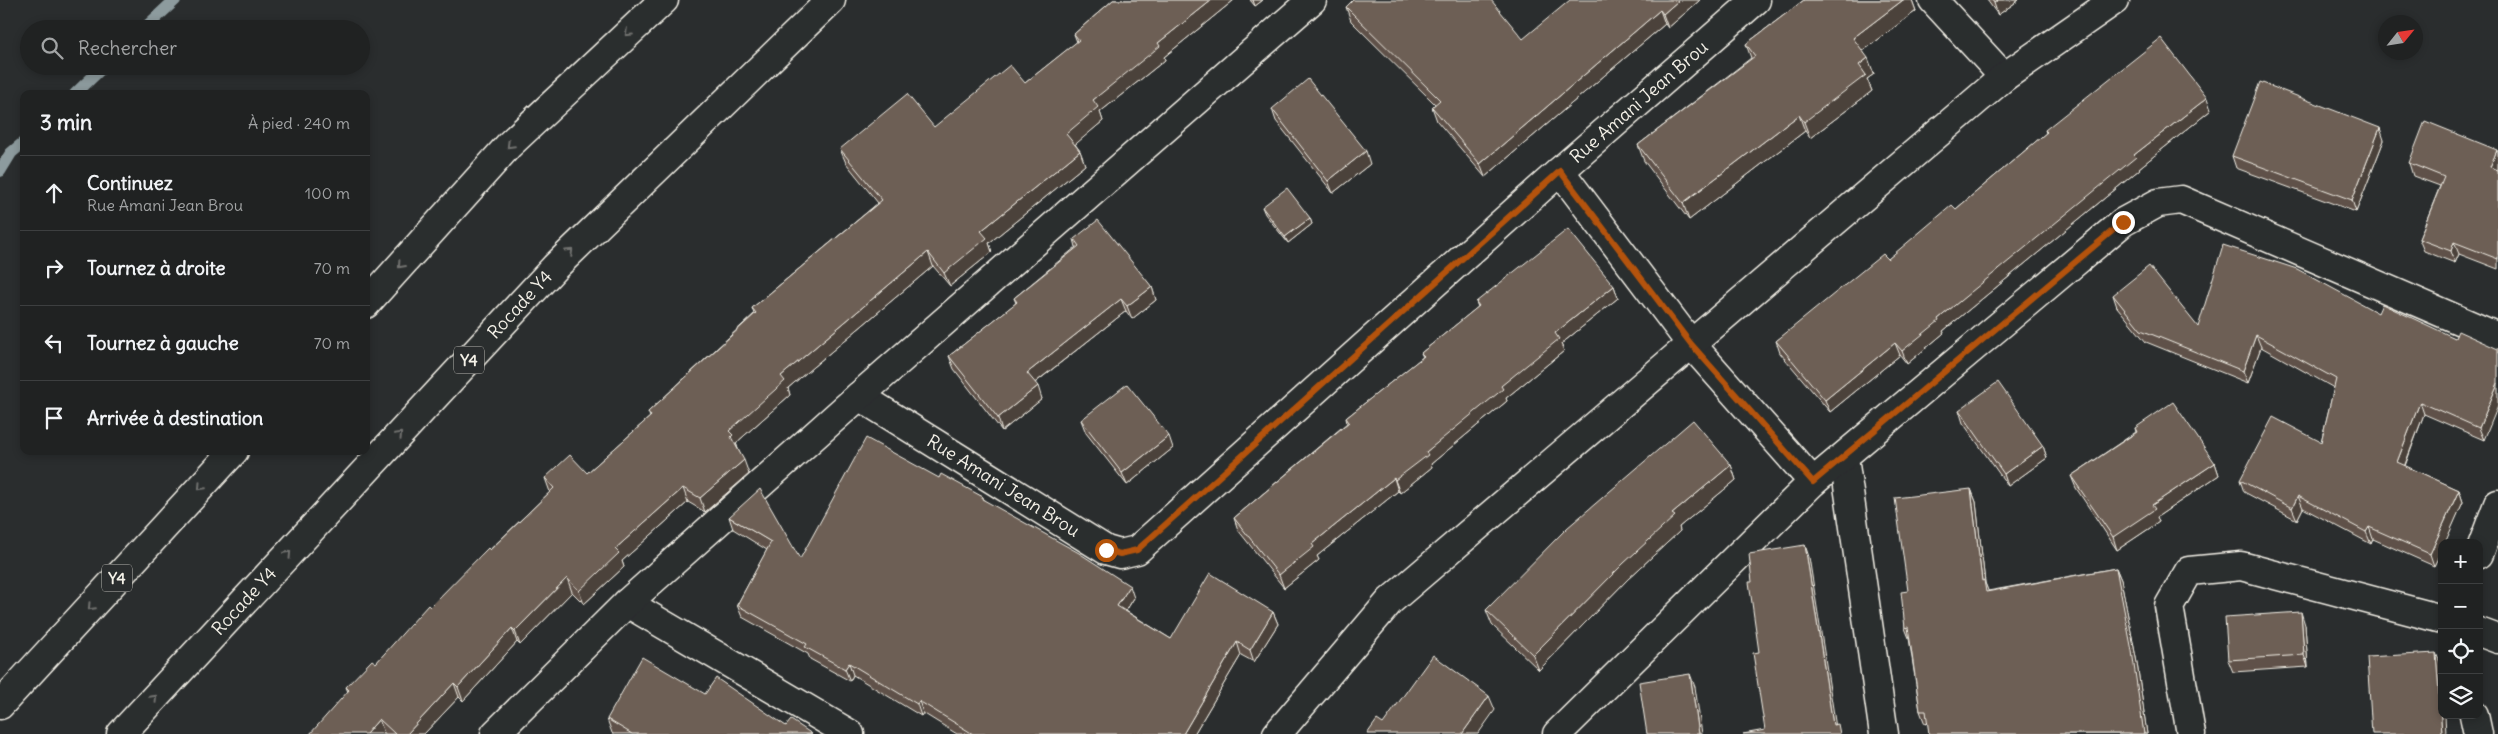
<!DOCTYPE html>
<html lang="fr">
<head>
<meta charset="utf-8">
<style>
  :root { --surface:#202222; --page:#282a2a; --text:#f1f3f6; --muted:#a2a4a5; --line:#3d3f40 }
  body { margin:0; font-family:Delius,sans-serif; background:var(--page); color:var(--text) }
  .controls { position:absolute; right:15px; bottom:15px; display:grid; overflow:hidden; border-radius:10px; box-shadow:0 2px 8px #0003 }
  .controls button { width:45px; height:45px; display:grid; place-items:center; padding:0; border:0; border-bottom:1px solid var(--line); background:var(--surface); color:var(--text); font:25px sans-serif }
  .compass { position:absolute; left:2378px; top:15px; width:45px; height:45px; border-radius:50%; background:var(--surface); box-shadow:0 2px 8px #0003; rotate:60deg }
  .stop { position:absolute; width:15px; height:15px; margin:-11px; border:4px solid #b45309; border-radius:50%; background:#fff }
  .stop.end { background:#b45309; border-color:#fff; box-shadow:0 1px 5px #0008 }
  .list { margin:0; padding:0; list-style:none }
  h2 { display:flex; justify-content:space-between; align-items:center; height:65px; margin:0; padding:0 20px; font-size:21px }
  h2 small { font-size:16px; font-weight:400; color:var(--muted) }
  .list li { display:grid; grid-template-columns:32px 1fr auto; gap:15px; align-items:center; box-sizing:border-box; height:75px; padding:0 20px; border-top:1px solid var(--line) }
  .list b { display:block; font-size:19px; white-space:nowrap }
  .list p { margin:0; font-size:16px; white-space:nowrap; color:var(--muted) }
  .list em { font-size:16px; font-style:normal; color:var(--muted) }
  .icon { flex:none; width:28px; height:28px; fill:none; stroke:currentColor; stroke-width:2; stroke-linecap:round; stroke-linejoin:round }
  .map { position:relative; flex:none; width:2498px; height:734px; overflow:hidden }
  .search { position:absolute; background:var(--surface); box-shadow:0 2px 8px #0003; left:20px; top:20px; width:350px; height:55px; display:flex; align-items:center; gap:12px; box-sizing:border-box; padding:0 18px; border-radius:28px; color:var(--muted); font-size:19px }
  .panel { position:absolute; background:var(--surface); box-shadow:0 2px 8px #0003; left:20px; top:90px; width:350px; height:365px; border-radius:10px }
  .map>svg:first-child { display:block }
</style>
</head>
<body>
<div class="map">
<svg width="2498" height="734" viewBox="0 0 2498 734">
  <rect width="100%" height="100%" fill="#2a2d2e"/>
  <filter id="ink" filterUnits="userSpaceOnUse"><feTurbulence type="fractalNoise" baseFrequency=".02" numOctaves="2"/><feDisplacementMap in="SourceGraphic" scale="10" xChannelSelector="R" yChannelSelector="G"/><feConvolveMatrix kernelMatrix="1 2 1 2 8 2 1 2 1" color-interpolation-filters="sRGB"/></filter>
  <g filter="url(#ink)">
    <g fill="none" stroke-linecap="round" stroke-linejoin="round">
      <!-- stream -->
      <g stroke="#8d9b9e" stroke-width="12">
        <path d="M144,29L175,0"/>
        <path d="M75,94L104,66"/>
        <path d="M0,171L11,153L24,142"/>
      </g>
      <!-- minor casing -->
      <g stroke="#f4f1e8" stroke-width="31">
        <g id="minor">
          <path d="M1933,0L2004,77"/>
          <path d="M1560,171L1691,344L1813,482"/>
          <path id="s1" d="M859,396L1106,550L1120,554L1137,550L1560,171L1756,0"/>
          <path d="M1844,458L1884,734"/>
          <path d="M2479,554L2498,504"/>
          <path d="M627,603L850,734"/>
          <path d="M2479,632L2498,639"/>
          <path d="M2474,715L2478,734"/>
          <path d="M495,734L627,603L859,396L1312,0"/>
          <path d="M1277,734L1390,601L2004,77L2115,0"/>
          <path d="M1557,734L1813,482L2123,222L2158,203L2181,200L2498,337"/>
          <path d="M2191,734L2169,606L2189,571L2241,566L2442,619"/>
        </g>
      </g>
      <!-- trunk casing -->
      <g stroke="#f4f1e8" stroke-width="31">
        <g id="trunk">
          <path d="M366,304L509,145L664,0"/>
          <path d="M0,705L234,451"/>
          <path id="s2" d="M121,734L555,267L831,0"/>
        </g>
      </g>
      <!-- minor -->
      <use href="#minor" stroke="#2a2d2e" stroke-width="28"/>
      <!-- trunk -->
      <use href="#trunk" stroke="#2a2d2e" stroke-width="28"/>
    </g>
    <!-- wall -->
    <g fill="#5e5148" stroke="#f4f1e8">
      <path d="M1113,0H1234L1164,57L1165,60L1100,112L1103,121L1075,144L1080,151L1085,165L989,243L992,252L950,286L933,266L788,388L790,395L736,443L738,449L749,474L705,512L688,502L622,561L624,567L584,604L572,592L520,645L517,642L463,701L459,697L424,734H386L384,733L348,692L346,687L376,663L430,607L550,492L545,478L587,473L650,417L648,412L754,314L752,308L878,203L846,163L840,149L934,127L1025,83L1077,42L1074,34Z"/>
      <path d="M1250,0H1263L1255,6Z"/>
      <path d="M1700,0L1668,28L1665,24L1485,177L1437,121L1432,107L1435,104L1351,21L1346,7L1523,39Z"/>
      <path d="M1804,0H1912L1916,11L1863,51L1874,74L1867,79L1872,91L1810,138L1805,131L1689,220L1644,161L1638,145L1751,58L1746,44Z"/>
      <path d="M1987,0H2019L1998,15Z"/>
      <path d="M1272,109L1370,164L1333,193L1276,121Z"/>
      <path d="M2211,110L2139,168L2140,169L1943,331L1944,333L1907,364L1900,355L1830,412L1780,353L1776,341L1956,209L2046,133L2045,130Z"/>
      <path d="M2384,140L2356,212L2236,168L2232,156Z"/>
      <path d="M2498,153V269L2459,254L2455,263L2424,251L2419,239L2440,186L2413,176L2409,163Z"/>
      <path d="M1262,207L1310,218L1312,224L1288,243L1265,214Z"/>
      <path d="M1074,239L1152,287L1156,300L1132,319L1126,311L1035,383L1042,399L1002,431L954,369L949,356L1016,303L1014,298L1076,247Z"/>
      <path d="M1614,286L1618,298L1561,344L1564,351L1506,398L1507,401L1431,464L1432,467L1400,493L1398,491L1317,556L1319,560L1284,588L1238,530L1234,518L1347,423L1346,418L1423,357L1421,353L1478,307L1476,302Z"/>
      <path d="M2113,295L2198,327L2378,313L2455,338L2484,440L2424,414L2405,466L2459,490L2463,502L2434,566L2373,539L2371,544L2303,508L2297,520L2244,492L2240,480L2321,442L2334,388L2261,347L2248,383L2146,342L2117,307Z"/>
      <path d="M1959,410L2043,446L2047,458L2008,486L1963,423Z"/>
      <path d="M1081,420L1173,448L1127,485L1086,433Z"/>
      <path d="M2135,428L2215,463L2219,475L2157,517L2159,522L2117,550L2076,488L2071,476L2136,432Z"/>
      <path d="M1731,465L1736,480L1679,527L1680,531L1628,579L1539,670L1492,625L1486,610Z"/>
      <path d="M939,478L983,497L984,501L1134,598L1126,611L1171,639L1273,612L1278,624L1254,662L1241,655L1194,734H957L923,713L921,716L853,675L850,681L810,659L808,654L742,617L737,605L767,550L733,529L729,517L800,559Z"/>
      <path d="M1971,489L1976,502L1985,583L1988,591L2116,568L2121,580L2137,663L2147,734H1929L1928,723L1925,724L1920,711L1909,638L1905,628L1908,591Z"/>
      <path d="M2305,625L2308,667L2233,672L2228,660Z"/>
      <path d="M705,694L786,726L812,734H613L612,733L607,719Z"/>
    </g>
    <!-- shaded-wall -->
    <g fill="#4c423b" stroke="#f4f1e8">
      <path d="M1212,0H1234L1164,57L1165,60L1100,112L1103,121L1071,148L1066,134L1093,100L1158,43Z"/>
      <path d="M1253,0H1263L1255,6Z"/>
      <path d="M1679,0H1700L1668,28L1663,14Z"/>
      <path d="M1903,0H1912L1916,11L1859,54L1853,38Z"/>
      <path d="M1998,0H2019L1998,15L1994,3Z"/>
      <path d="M1660,10L1665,24L1485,177L1480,164Z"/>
      <path d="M1868,58L1874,74L1867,79L1872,91L1810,138L1804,122L1859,65Z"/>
      <path d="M2207,98L2211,110L2139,168L2140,169L1943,331L1944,333L1907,364L1902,351L1938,319L2134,155Z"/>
      <path d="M1799,115L1805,131L1689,220L1683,203Z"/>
      <path d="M2380,128L2384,140L2356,212L2352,200Z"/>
      <path d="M2497,150L2498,153V170L2490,167Z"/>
      <path d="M1080,151L1085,165L989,243L992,252L950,286L944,273L981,231Z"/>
      <path d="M1366,151L1370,164L1333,193L1328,181Z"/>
      <path d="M1310,218L1312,224L1288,243L1285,237Z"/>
      <path d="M2454,242L2459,254L2455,263L2451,251Z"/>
      <path d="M928,252L933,266L788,388L790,395L736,443L738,449L736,451L731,437L729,431L781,376Z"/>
      <path d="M1614,286L1618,298L1561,344L1564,351L1506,398L1507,401L1431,464L1432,467L1400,493L1395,480L1426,452L1501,386L1555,333Z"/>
      <path d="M1152,287L1156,300L1132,319L1127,306Z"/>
      <path d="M1121,299L1126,311L1032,385L1027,373Z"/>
      <path d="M2256,335L2261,347L2248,383L2243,371Z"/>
      <path d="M1895,343L1900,355L1830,412L1825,400Z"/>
      <path d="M2498,383V406L2484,440L2479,428Z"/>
      <path d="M1038,386L1042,399L1002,431L998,418Z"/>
      <path d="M2420,402L2424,414L2401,475L2397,462Z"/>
      <path d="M1169,436L1173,448L1127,485L1122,473Z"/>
      <path d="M2043,446L2047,458L2008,486L2004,474Z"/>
      <path d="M744,460L749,474L705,512L700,498Z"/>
      <path d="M2215,463L2219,475L2157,517L2159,522L2117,550L2113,537L2152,505Z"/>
      <path d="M1731,465L1736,480L1679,527L1680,531L1628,579L1539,670L1533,655L1672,514Z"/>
      <path d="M1394,478L1398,491L1317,556L1319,560L1284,588L1279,575L1312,544Z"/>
      <path d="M683,488L688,502L622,561L624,567L584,604L579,591L615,549Z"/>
      <path d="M1971,489L1976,502L1985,583L1989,593L1990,604L1982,581Z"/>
      <path d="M2459,490L2463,502L2445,543H2442V549L2434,566L2430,554Z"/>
      <path d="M2298,496L2303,508L2297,520L2292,508Z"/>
      <path d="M2369,527L2373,539L2371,544L2366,532Z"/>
      <path d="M1805,545L1809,557L1837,734L1833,725Z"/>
      <path d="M2116,568L2121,580L2137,663L2147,734H2144Z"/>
      <path d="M567,578L572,592L520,645L515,631Z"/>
      <path d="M1130,586L1134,598L1121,618L1117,606Z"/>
      <path d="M1273,612L1278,624L1254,662L1250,650Z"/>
      <path d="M2301,612L2305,625L2308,667L2304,655Z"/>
      <path d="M512,628L517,642L463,701L458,687Z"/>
      <path d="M1237,642L1241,655L1194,734H1183Z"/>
      <path d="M2436,653L2442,667V715H2445L2446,734H2442Z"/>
      <path d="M849,663L853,675L850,681L845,669Z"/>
      <path d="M1690,674L1695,687L1702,734H1699Z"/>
      <path d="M454,683L459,697L424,734H407Z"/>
      <path d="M1489,696L1495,710L1478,734H1462Z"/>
      <path d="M919,701L923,713L921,716L917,704Z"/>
      <path d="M379,719L384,733V734H366Z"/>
    </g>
    <!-- building -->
    <g fill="#6d5e54" stroke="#f4f1e8">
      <path d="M1113,0H1212L1158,43L1160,46L1093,100L1098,107L1066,134L1080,151L981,231L987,238L944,273L928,252L781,376L785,381L729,431L733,435L731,437L744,460L700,498L683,488L615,549L619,553L579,591L567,578L515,631L512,628L458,687L454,683L407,734H395L379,719L366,734H310L349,690L346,687L372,660L376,663L428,605L430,607L488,548L490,550L554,488L545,478L570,455L587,473L651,416L648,412L756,313L752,308L882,200L840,149L907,94L934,127L1010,65L1025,83L1079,40L1074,34Z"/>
      <path d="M1353,0H1491L1523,39L1570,0H1679L1663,14L1660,10L1480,164L1432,107L1440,100L1346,7Z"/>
      <path d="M1804,0H1903L1853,38L1868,58L1859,65L1866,75L1804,122L1799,115L1683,203L1638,145L1755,56L1746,44Z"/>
      <path d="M1992,0H1998L1994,3Z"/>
      <path d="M2161,38L2207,98L2134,155L2136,157L1938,319L1939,321L1902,351L1895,343L1825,400L1776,341L1883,254L1888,259L1952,205L1956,209L2047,132L2045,130Z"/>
      <path d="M1308,79L1366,151L1328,181L1272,109Z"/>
      <path d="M2260,82L2380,128L2352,200L2232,156Z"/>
      <path d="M2425,121L2497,150L2490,167L2498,170V259L2454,242L2451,251L2419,239L2444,177L2409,163Z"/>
      <path d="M1287,188L1310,218L1285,237L1262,207Z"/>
      <path d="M1098,220L1152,287L1127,306L1121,299L1027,373L1038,386L998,418L949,356L1017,302L1014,298L1079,246L1074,239Z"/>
      <path d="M1568,229L1614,286L1555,333L1559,339L1501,386L1503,389L1426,452L1428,455L1395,480L1394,478L1312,544L1314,547L1279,575L1234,518L1349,422L1346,418L1424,356L1421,353L1479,306L1476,302Z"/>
      <path d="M2223,245L2297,269L2378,313L2382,304L2455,338L2458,331L2498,349V383L2479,428L2420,402L2397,462L2459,490L2430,554L2369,527L2366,532L2298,496L2292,508L2240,480L2273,417L2321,442L2336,379L2256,335L2243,371L2141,330L2113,295L2149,266L2198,327Z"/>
      <path d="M1998,382L2043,446L2004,474L1959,410Z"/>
      <path d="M1127,384L1169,436L1122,473L1081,420Z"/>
      <path d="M2173,402L2215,463L2152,505L2155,509L2113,537L2071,476L2137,432L2135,428Z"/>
      <path d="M1693,420L1731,465L1672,514L1675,516L1623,564L1533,655L1486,610L1567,528Z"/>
      <path d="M866,438L939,478L941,474L983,497L982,499L1079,553L1130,586L1117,606L1171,639L1210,573L1273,612L1250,650L1237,642L1183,734H973L919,701L917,704L849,663L845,669L805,647L807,644L737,605L771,542L729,517L760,489L800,559Z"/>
      <path d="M1971,489L1982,581L1984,580L1986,592L2116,568L2132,651L2144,734H1929L1926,711H1920L1908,627L1905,628L1901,592L1908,591L1895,498Z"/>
      <path d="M1805,545L1833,725L1838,724L1840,734H1743L1765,730L1753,653L1759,652L1749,582H1752L1749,554Z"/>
      <path d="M2301,612L2304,655L2228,660L2225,617Z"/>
      <path d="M2436,653L2442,734H2372L2367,657Z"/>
      <path d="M1433,655L1489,696L1462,734H1367L1377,720L1383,724Z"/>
      <path d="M642,657L705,694L716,678L786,726L791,720L812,734H632L607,719Z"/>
      <path d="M1690,674L1699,734H1647L1639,682Z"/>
    </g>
    <!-- one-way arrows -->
    <defs><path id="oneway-chevron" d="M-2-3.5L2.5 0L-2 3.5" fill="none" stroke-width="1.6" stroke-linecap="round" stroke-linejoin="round" transform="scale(1.25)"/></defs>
    <g stroke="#71726f">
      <use href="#oneway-chevron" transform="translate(628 33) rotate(137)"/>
      <use href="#oneway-chevron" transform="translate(510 145) rotate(135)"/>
      <use href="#oneway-chevron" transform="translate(570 252) rotate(-44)"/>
      <use href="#oneway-chevron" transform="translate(401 265) rotate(132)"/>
      <use href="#oneway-chevron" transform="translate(399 435) rotate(-47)"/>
      <use href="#oneway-chevron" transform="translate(201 487) rotate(133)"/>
      <use href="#oneway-chevron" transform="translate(288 554) rotate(-47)"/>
      <use href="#oneway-chevron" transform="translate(91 607) rotate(133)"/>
      <use href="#oneway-chevron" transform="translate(154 698) rotate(-47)"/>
    </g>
  </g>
  <g fill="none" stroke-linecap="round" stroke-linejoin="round" filter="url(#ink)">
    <!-- route -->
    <path stroke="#b45309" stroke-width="6" d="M1106,550L1120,554L1137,550L1560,171L1691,344L1813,482L2123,222"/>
  </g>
  <g text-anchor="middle" stroke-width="4" stroke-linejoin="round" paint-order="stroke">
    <!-- shield labels -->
    <g fill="#2a2d2e" stroke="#b7b6b0" stroke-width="1">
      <rect x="454" y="346.5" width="30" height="27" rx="4"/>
      <rect x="102" y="564.5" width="30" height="27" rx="4"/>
    </g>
    <g font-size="16" font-weight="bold" fill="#f4f1e8">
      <text x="469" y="366">Y4</text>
      <text x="117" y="584">Y4</text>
    </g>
    <!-- street labels -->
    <g font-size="18" fill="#f4f1e8" stroke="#2a2d2e">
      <text dy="6" stroke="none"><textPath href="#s1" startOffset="996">Rue Amani Jean Brou</textPath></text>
      <text dy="6" stroke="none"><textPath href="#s2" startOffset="586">Rocade Y4</textPath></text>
      <text dy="6" stroke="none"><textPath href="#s1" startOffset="170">Rue Amani Jean Brou</textPath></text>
      <text dy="6" stroke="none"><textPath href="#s2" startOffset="181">Rocade Y4</textPath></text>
    </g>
  </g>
</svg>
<div class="controls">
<button>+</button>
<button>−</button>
<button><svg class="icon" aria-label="locate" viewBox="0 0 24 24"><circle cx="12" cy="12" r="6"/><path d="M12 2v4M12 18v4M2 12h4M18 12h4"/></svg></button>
<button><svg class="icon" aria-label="layers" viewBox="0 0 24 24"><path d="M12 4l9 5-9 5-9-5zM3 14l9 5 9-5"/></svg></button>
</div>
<svg class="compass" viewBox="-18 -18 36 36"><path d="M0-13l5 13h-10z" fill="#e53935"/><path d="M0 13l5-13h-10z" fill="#a2a4a5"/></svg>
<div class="stop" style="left:1106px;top:550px"></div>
<div class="stop end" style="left:2123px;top:222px"></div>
<div class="search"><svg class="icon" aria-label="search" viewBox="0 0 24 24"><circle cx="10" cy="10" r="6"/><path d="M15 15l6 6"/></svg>Rechercher</div>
<section class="panel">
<h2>3 min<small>À pied · 240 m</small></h2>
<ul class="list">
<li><svg class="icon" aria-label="ahead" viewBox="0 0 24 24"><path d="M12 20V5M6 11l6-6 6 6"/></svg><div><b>Continuez</b><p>Rue Amani Jean Brou</p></div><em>100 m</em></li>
<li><svg class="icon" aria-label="right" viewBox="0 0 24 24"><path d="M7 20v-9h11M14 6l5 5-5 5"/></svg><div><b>Tournez à droite</b></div><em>70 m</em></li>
<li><svg class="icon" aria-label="left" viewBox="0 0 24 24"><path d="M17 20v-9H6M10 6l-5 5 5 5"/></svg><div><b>Tournez à gauche</b></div><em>70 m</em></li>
<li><svg class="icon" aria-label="arrive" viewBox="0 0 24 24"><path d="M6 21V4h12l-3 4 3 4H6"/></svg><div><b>Arrivée à destination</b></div></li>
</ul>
</section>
</div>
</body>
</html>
